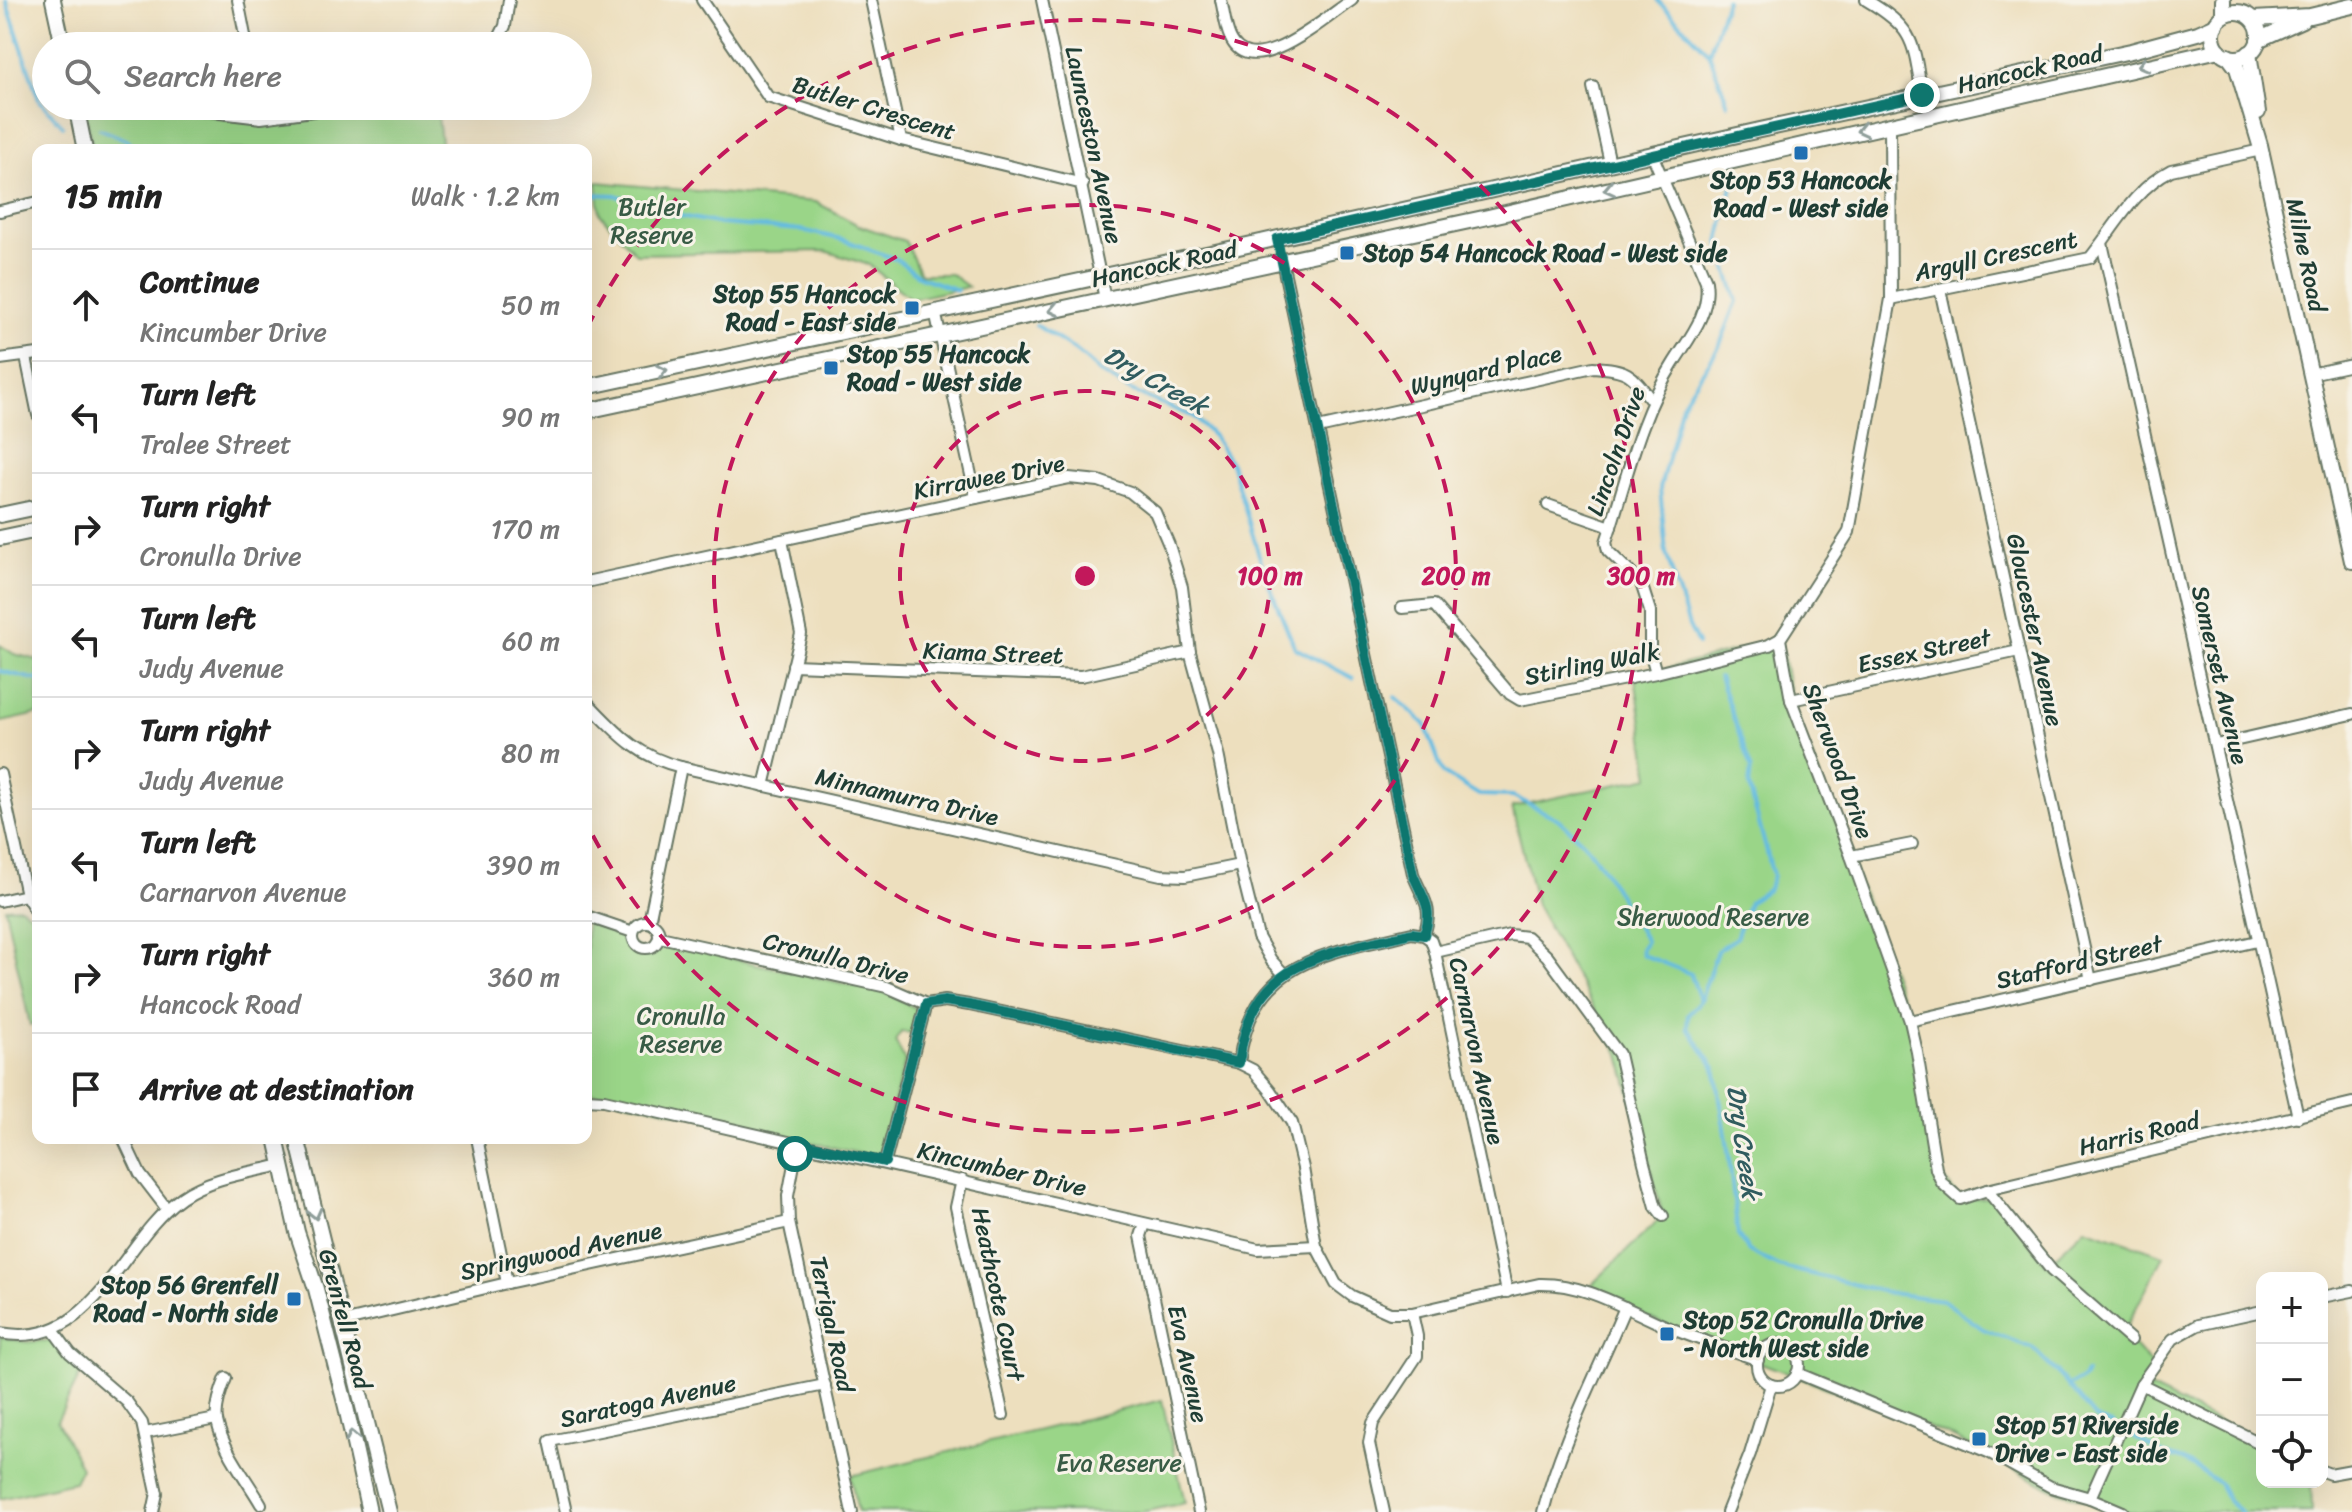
<!DOCTYPE html>
<html lang="en">
<head>
<meta charset="utf-8">
<style>
  :root { --surface:#fff; --page:#f6f6f6; --text:#222; --muted:#767676; --line:#e0e0e0 }
  body { margin:0; font-family:Sriracha,sans-serif; background:var(--page); color:var(--text) }
  .controls { position:absolute; right:24px; bottom:24px; display:grid; overflow:hidden; border-radius:16px; box-shadow:0 8px 32px #0002 }
  .controls button { width:72px; height:72px; display:grid; place-items:center; padding:0; border:0; border-bottom:2px solid var(--line); background:var(--surface); color:var(--text); font:40px sans-serif }
  .stop { position:absolute; width:24px; height:24px; margin:-18px; border:6px solid #0f766e; border-radius:50%; background:#fff }
  .stop.end { background:#0f766e; border-color:#fff; box-shadow:0 2px 8px #0008 }
  .list { margin:0; padding:0; list-style:none }
  h2 { display:flex; justify-content:space-between; align-items:center; height:104px; margin:0; padding:0 32px; font-size:34px }
  h2 small { font-size:26px; font-weight:400; color:var(--muted) }
  .list li { display:grid; grid-template-columns:52px 1fr auto; gap:24px; align-items:center; box-sizing:border-box; height:112px; padding:0 32px; border-top:2px solid var(--line) }
  .list b { display:block; font-size:30px; white-space:nowrap }
  .list p { margin:0; font-size:26px; white-space:nowrap; color:var(--muted) }
  .list em { font-size:26px; font-style:normal; color:var(--muted) }
  .icon { flex:none; width:44px; height:44px; fill:none; stroke:currentColor; stroke-width:2; stroke-linecap:round; stroke-linejoin:round }
  .map { position:relative; flex:none; width:2352px; height:1512px; overflow:hidden }
  .search { position:absolute; background:var(--surface); box-shadow:0 8px 32px #0002; left:32px; top:32px; width:560px; height:88px; display:flex; align-items:center; gap:20px; box-sizing:border-box; padding:0 28px; border-radius:44px; color:var(--muted); font-size:30px }
  .panel { position:absolute; background:var(--surface); box-shadow:0 8px 32px #0002; left:32px; top:144px; width:560px; height:1000px; border-radius:16px }
  .map>svg:first-child { display:block }
</style>
</head>
<body>
<div class="map">
<svg width="2352" height="1512" viewBox="0 0 2352 1512">
  <rect width="100%" height="100%" fill="#f7f3e8"/>
  <filter id="ink" filterUnits="userSpaceOnUse"><feTurbulence type="fractalNoise" baseFrequency=".0125" numOctaves="2"/><feDisplacementMap in="SourceGraphic" scale="16" xChannelSelector="R" yChannelSelector="G"/><feConvolveMatrix kernelMatrix="1 2 1 2 8 2 1 2 1" color-interpolation-filters="sRGB"/></filter>
  <filter id="wash" filterUnits="userSpaceOnUse"><feTurbulence type="fractalNoise" baseFrequency=".006" numOctaves="4" result="noise"/><feDisplacementMap in="SourceGraphic" scale="32" xChannelSelector="R" yChannelSelector="G"/><feGaussianBlur stdDeviation="1.8" result="paint"/><feColorMatrix in="noise" values="0 0 0 0 0 0 0 0 0 0 0 0 0 0 0 0 0 1.4 0 .05"/><feComposite in="paint" operator="in"/></filter>
  <g filter="url(#wash)">
    <rect width="100%" height="100%" fill="#eddfbe"/>
    <!-- green -->
    <g fill="#9ad588" stroke="#5c895e" stroke-width="2">
      <path d="M84,106H173L221,118L262,123L397,106H434L437,109L442,150H93Z"/>
      <path d="M597,182L816,202L858,225L905,241L920,274H951L968,287L911,299L869,265L825,251L636,254L600,214Z"/>
      <path d="M1780,639L1791,700L1910,1021L1936,1169L1960,1199L1994,1197L2047,1265L2085,1228L2164,1255L2123,1333L2153,1367L2141,1384L2262,1443V1482H2311L2312,1512H2124L2054,1490L1948,1435L1681,1332L1586,1290L1663,1216L1620,1055L1536,905L1512,807L1650,777L1635,677Z"/>
      <path d="M0,645L14,654L38,660V714L2,722L0,719Z"/>
      <path d="M21,907L38,920V1023L30,1025L5,908Z"/>
      <path d="M586,922L620,935L646,953L667,946L685,948L890,994L919,1010L913,1033L901,1032L895,1041L905,1061L882,1148L878,1153L867,1155L586,1092Z"/>
      <path d="M0,1337L26,1342L55,1340L83,1369L57,1421L81,1468L74,1482L0,1499Z"/>
      <path d="M1162,1400L1185,1503L1142,1512H858L850,1476Z"/>
    </g>
    <g fill="none" stroke-linecap="round" stroke-linejoin="round">
      <!-- stream -->
      <g stroke="#64bbe1" stroke-width="4">
        <path d="M6,0L39,100L63,126"/>
        <path d="M1657,0L1709,53L1728,104"/>
        <path d="M1709,53L1726,0"/>
        <path d="M100,129L127,140L137,150"/>
        <path d="M586,194L615,195L666,213L721,224L801,230L841,239L898,260L920,277L957,290"/>
        <path d="M1036,325L1079,353L1101,373L1131,391L1194,417L1214,437L1231,463L1265,575L1295,648L1353,678"/>
        <path d="M1698,644L1689,626L1666,553L1660,488L1682,404L1719,347L1737,301L1719,242L1732,186"/>
        <path d="M0,671L38,680"/>
        <path d="M1395,697L1425,724L1443,773L1479,795L1513,796L1558,819L1584,843L1604,870L1646,941L1641,949L1643,955L1691,974L1700,1001L1688,1015L1687,1027L1715,1068L1727,1141L1738,1235L1749,1251L1778,1266L1890,1293L1943,1300L1983,1329L2032,1348L2061,1377L2095,1418L2114,1425"/>
        <path d="M1701,999L1717,951L1736,938L1749,902L1769,889L1773,875L1749,786L1751,768L1719,677"/>
        <path d="M2069,1385L2083,1379L2086,1373"/>
        <path d="M2129,1434L2158,1452L2184,1460L2219,1483L2229,1502L2241,1512"/>
      </g>
    </g>
  </g>
  <g filter="url(#ink)">
    <g fill="none" stroke-linecap="round" stroke-linejoin="round">
      <!-- minor casing -->
      <g stroke="#677664" stroke-width="14">
        <g id="minor">
          <path d="M238,0L247,46"/>
          <path d="M702,0L768,97L901,140L1083,184"/>
          <path d="M871,0L901,140"/>
          <path d="M1042,0L1105,299"/>
          <path d="M1221,0C1224,12 1225,26 1230,37C1251,85 1326,17 1352,0"/>
          <path d="M1866,0C1915,29 1913,41 1922,95"/>
          <path d="M390,44V46"/>
          <path d="M495,46L505,26L509,0"/>
          <path d="M1593,87L1610,163"/>
          <path d="M192,106L220,113L261,118L349,106"/>
          <path d="M1890,124L1891,299L1849,532L1780,639L1791,700L1851,856L1910,1021L1917,1052L1936,1169L1942,1183L1960,1199L1987,1190L2352,1103"/>
          <path d="M1652,154L1706,281C1711,313 1689,338 1673,364C1639,417 1626,482 1606,542L1608,551L1641,583L1650,611V651L1656,673"/>
          <path d="M0,211L38,202"/>
          <path d="M2102,243L2298,1117"/>
          <path d="M1282,261L1413,874C1423,900 1434,906 1424,935L1431,940L1435,952L1507,1292"/>
          <path d="M1940,289L2091,980"/>
          <path d="M1891,299L2090,258C2115,227 2134,189 2171,170L2261,150"/>
          <path d="M935,311L976,498"/>
          <path d="M26,357L38,415"/>
          <path d="M0,359L38,354"/>
          <path d="M2310,374L2352,365"/>
          <path d="M1318,428L1593,367C1627,369 1632,373 1651,400"/>
          <path d="M1548,505L1611,527"/>
          <path d="M586,582L1069,478L1099,481L1130,492L1155,512L1169,545L1182,587L1190,652L1218,754L1240,865L1258,937L1271,960L1283,973"/>
          <path d="M1402,608L1434,605L1510,694L1520,700L1656,673L1769,645L1780,639"/>
          <path d="M793,665L1081,676L1190,652"/>
          <path d="M1791,700L2019,651"/>
          <path d="M586,701C617,733 636,756 681,767L1161,875L1185,876L1240,865"/>
          <path d="M2216,745L2352,714"/>
          <path d="M0,774L26,895L38,915"/>
          <path d="M764,786L801,634L782,540"/>
          <path d="M1851,856L1912,844"/>
          <path d="M0,901L26,895"/>
          <path d="M586,916L633,932"/>
          <circle cx="646" cy="935" r="13"/>
          <path d="M649,922L681,767"/>
          <path d="M660,937L887,987L926,1004L945,1001L969,1005L1239,1063L1253,1070L1270,1090L1292,1123L1303,1168L1316,1246L1336,1284L1352,1296L1390,1313H1412L1539,1284C1584,1283 1622,1307 1663,1325C1693,1338 1726,1348 1758,1360"/>
          <path d="M1435,952L1510,935L1527,937L1547,956L1619,1054L1644,1163L1656,1207L1663,1216"/>
          <path d="M1910,1021L2257,941"/>
          <path d="M1239,1063C1252,958 1327,954 1412,933L1424,935"/>
          <path d="M586,1099L604,1100L1258,1249L1316,1246"/>
          <path d="M123,1138L140,1174L167,1209"/>
          <path d="M477,1138L507,1283"/>
          <path d="M798,1143L788,1196L789,1222L852,1512"/>
          <path d="M885,1162L926,1004"/>
          <path d="M962,1180L956,1207L1003,1415"/>
          <path d="M1987,1190L2052,1271L2131,1340"/>
          <path d="M1145,1224L1141,1236L1199,1512"/>
          <path d="M2322,1297L2352,1291"/>
          <path d="M342,1322L507,1283L789,1222"/>
          <path d="M53,1330L70,1353L127,1402L142,1423L157,1493L153,1512"/>
          <path d="M0,1333C96,1351 119,1241 182,1197C211,1177 249,1173 282,1165"/>
          <circle cx="1778" cy="1365" r="21"/>
          <path d="M1797,1373L1988,1452L2051,1487L2090,1498L2123,1512"/>
          <path d="M226,1378C221,1390 215,1408 217,1421C223,1450 246,1478 261,1504"/>
          <path d="M2141,1384L2262,1444"/>
          <path d="M145,1433L216,1419"/>
          <path d="M2322,1471L2330,1474L2352,1470"/>
          <path d="M2090,1498L2141,1384L2173,1339L2198,1325L2262,1311"/>
          <path d="M566,1512L550,1441L825,1385"/>
          <path d="M1384,1512L1369,1443L1373,1423L1417,1356V1336L1412,1313"/>
          <path d="M1543,1512C1561,1441 1597,1374 1625,1307"/>
          <path d="M1727,1512L1750,1454L1771,1385"/>
        </g>
      </g>
      <!-- secondary casing -->
      <g stroke="#677664" stroke-width="18">
        <g id="secondary">
          <path d="M53,0L63,46"/>
          <path d="M2223,0V16"/>
          <circle cx="2236" cy="35" r="23"/>
          <path d="M2253,19L2310,16L2352,6"/>
          <path d="M2258,40L2302,20"/>
          <path d="M2249,53L2258,112"/>
          <path d="M2228,56L2237,68L2260,145L2352,561"/>
          <path d="M76,106L85,150"/>
          <path d="M586,387L1234,248L1760,130L2131,51L2198,33L2216,25"/>
          <path d="M586,411L1488,217L2219,50"/>
          <path d="M0,515L38,507"/>
          <path d="M0,538L38,530"/>
          <path d="M276,1138L297,1232L316,1289L346,1407L369,1512"/>
          <path d="M297,1138L389,1512"/>
        </g>
      </g>
      <!-- minor -->
      <use href="#minor" stroke="#fff" stroke-width="10"/>
      <!-- secondary -->
      <use href="#secondary" stroke="#fff" stroke-width="14"/>
    </g>
    <!-- one-way arrows -->
    <defs><path id="oneway-chevron" d="M-2-3.5L2.5 0L-2 3.5" fill="none" stroke-width="1.6" stroke-linecap="round" stroke-linejoin="round" transform="scale(2)"/></defs>
    <g stroke="#8f9e9a">
      <use href="#oneway-chevron" transform="translate(2143 65) rotate(166)"/>
      <use href="#oneway-chevron" transform="translate(1862 130) rotate(167)"/>
      <use href="#oneway-chevron" transform="translate(1609 189) rotate(167)"/>
      <use href="#oneway-chevron" transform="translate(1054 310) rotate(168)"/>
      <use href="#oneway-chevron" transform="translate(662 371) rotate(-12)"/>
      <use href="#oneway-chevron" transform="translate(315 1214) rotate(76)"/>
      <use href="#oneway-chevron" transform="translate(352 1436) rotate(-102)"/>
    </g>
  </g>
  <g fill="none" stroke-linecap="round" stroke-linejoin="round" filter="url(#ink)">
    <!-- route -->
    <path stroke="#0f766e" stroke-width="10" d="M795,1154L798,1143L885,1162L926,1004L945,1001L969,1005L1239,1063C1251,958 1327,954 1412,933L1424,935C1434,906 1423,900 1413,874L1277,239L1922,95"/>
  </g>
  <!-- distance rings -->
  <g fill="none" stroke="#c2185b" stroke-width="4" stroke-dasharray="14 10">
    <circle cx="1085" cy="576" r="185"/>
    <circle cx="1085" cy="576" r="371"/>
    <path d="M587 328A556 556 0 1 1 587 824"/>
  </g>
  <!-- markers -->
  <g fill="#1f6fb2" stroke="#f7f3e8" stroke-width="3">
    <rect x="1793" y="145" width="16" height="16" rx="4"/>
    <rect x="1339" y="245" width="16" height="16" rx="4"/>
    <rect x="904" y="300" width="16" height="16" rx="4"/>
    <rect x="823" y="360" width="16" height="16" rx="4"/>
    <rect x="286" y="1291" width="16" height="16" rx="4"/>
    <rect x="1659" y="1326" width="16" height="16" rx="4"/>
    <rect x="1971" y="1431" width="16" height="16" rx="4"/>
  </g>
  <g text-anchor="middle" stroke-width="6" stroke-linejoin="round" paint-order="stroke">
    <!-- street labels -->
    <g font-size="24" fill="#1f3d34" stroke="#f7f3e8">
      <text transform="translate(2030 69) rotate(-13)" y="8">Hancock Road</text>
      <text transform="translate(874 108) rotate(17)" y="8">Butler Crescent</text>
      <text transform="translate(1094 145) rotate(78)" y="8">Launceston Avenue</text>
      <text transform="translate(2306 255) rotate(78)" y="8">Milne Road</text>
      <text transform="translate(1996 256) rotate(-12)" y="8">Argyll Crescent</text>
      <text transform="translate(1164 264) rotate(-12)" y="8">Hancock Road</text>
      <text transform="translate(1486 370) rotate(-13)" y="8">Wynyard Place</text>
      <text transform="translate(1616 451) rotate(-71)" y="8">Lincoln Drive</text>
      <text transform="translate(989 477) rotate(-11)" y="8">Kirrawee Drive</text>
      <text transform="translate(2035 630) rotate(78)" y="8">Gloucester Avenue</text>
      <text transform="translate(1924 651) rotate(-12)" y="8">Essex Street</text>
      <text transform="translate(993 653) rotate(2)" y="8">Kiama Street</text>
      <text transform="translate(1592 664) rotate(-11)" y="8">Stirling Walk</text>
      <text transform="translate(2220 675) rotate(77)" y="8">Somerset Avenue</text>
      <text transform="translate(1838 761) rotate(70)" y="8">Sherwood Drive</text>
      <text transform="translate(907 797) rotate(13)" y="8">Minnamurra Drive</text>
      <text transform="translate(836 958) rotate(14)" y="8">Cronulla Drive</text>
      <text transform="translate(2079 962) rotate(-13)" y="8">Stafford Street</text>
      <text transform="translate(1477 1051) rotate(78)" y="8">Carnarvon Avenue</text>
      <text transform="translate(2139 1134) rotate(-13)" y="8">Harris Road</text>
      <text transform="translate(1002 1169) rotate(13)" y="8">Kincumber Drive</text>
      <text transform="translate(561 1251) rotate(-12)" y="8">Springwood Avenue</text>
      <text transform="translate(998 1294) rotate(78)" y="8">Heathcote Court</text>
      <text transform="translate(345 1319) rotate(75)" y="8">Grenfell Road</text>
      <text transform="translate(832 1324) rotate(78)" y="8">Terrigal Road</text>
      <text transform="translate(1188 1364) rotate(78)" y="8">Eva Avenue</text>
      <text transform="translate(648 1401) rotate(-12)" y="8">Saratoga Avenue</text>
    </g>
    <!-- poi labels -->
    <g font-size="24" font-weight="bold" fill="#1f3d34" stroke="#f7f3e8" text-anchor="start">
      <text x="1801" y="188" text-anchor="middle">Stop 53 Hancock<tspan x="1801" dy="28">Road - West side</tspan></text>
      <text x="1363" y="261">Stop 54 Hancock Road - West side</text>
      <text x="896" y="302" text-anchor="end">Stop 55 Hancock<tspan x="896" dy="28">Road - East side</tspan></text>
      <text x="847" y="362">Stop 55 Hancock<tspan x="847" dy="28">Road - West side</tspan></text>
      <text x="278" y="1293" text-anchor="end">Stop 56 Grenfell<tspan x="278" dy="28">Road - North side</tspan></text>
      <text x="1683" y="1328">Stop 52 Cronulla Drive<tspan x="1683" dy="28">- North West side</tspan></text>
      <text x="1995" y="1433">Stop 51 Riverside<tspan x="1995" dy="28">Drive - East side</tspan></text>
    </g>
    <!-- park labels -->
    <g font-size="24" fill="#385b45" stroke="#f7f3e8">
      <text x="652" y="215">Butler<tspan x="652" dy="28">Reserve</tspan></text>
      <text x="1713" y="925">Sherwood Reserve</text>
      <text x="681" y="1024">Cronulla<tspan x="681" dy="28">Reserve</tspan></text>
      <text x="1119" y="1471">Eva Reserve</text>
    </g>
    <!-- water labels -->
    <g font-size="26" font-style="italic" fill="#305c5f" stroke="#f7f3e8">
      <text transform="translate(1156 380) rotate(29)" y="9">Dry Creek</text>
      <text transform="translate(1744 1142) rotate(82)" y="9">Dry Creek</text>
    </g>
  </g>
  <circle cx="1085" cy="576" r="12" fill="#c2185b" stroke="#f7f3e8" stroke-width="4"/>
  <g font-size="24" text-anchor="middle" font-weight="bold" fill="#c2185b" stroke="#f7f3e8" stroke-width="6" stroke-linejoin="round" paint-order="stroke">
    <text x="1270" y="584">100 m</text>
    <text x="1456" y="584">200 m</text>
    <text x="1641" y="584">300 m</text>
  </g>
</svg>
<div class="controls">
<button>+</button>
<button>−</button>
<button><svg class="icon" aria-label="locate" viewBox="0 0 24 24"><circle cx="12" cy="12" r="6"/><path d="M12 2v4M12 18v4M2 12h4M18 12h4"/></svg></button>
</div>
<div class="stop" style="left:795px;top:1154px"></div>
<div class="stop end" style="left:1922px;top:95px"></div>
<div class="search"><svg class="icon" aria-label="search" viewBox="0 0 24 24"><circle cx="10" cy="10" r="6"/><path d="M15 15l6 6"/></svg>Search here</div>
<section class="panel">
<h2>15 min<small>Walk · 1.2 km</small></h2>
<ul class="list">
<li><svg class="icon" aria-label="ahead" viewBox="0 0 24 24"><path d="M12 20V5M6 11l6-6 6 6"/></svg><div><b>Continue</b><p>Kincumber Drive</p></div><em>50 m</em></li>
<li><svg class="icon" aria-label="left" viewBox="0 0 24 24"><path d="M17 20v-9H6M10 6l-5 5 5 5"/></svg><div><b>Turn left</b><p>Tralee Street</p></div><em>90 m</em></li>
<li><svg class="icon" aria-label="right" viewBox="0 0 24 24"><path d="M7 20v-9h11M14 6l5 5-5 5"/></svg><div><b>Turn right</b><p>Cronulla Drive</p></div><em>170 m</em></li>
<li><svg class="icon" aria-label="left" viewBox="0 0 24 24"><path d="M17 20v-9H6M10 6l-5 5 5 5"/></svg><div><b>Turn left</b><p>Judy Avenue</p></div><em>60 m</em></li>
<li><svg class="icon" aria-label="right" viewBox="0 0 24 24"><path d="M7 20v-9h11M14 6l5 5-5 5"/></svg><div><b>Turn right</b><p>Judy Avenue</p></div><em>80 m</em></li>
<li><svg class="icon" aria-label="left" viewBox="0 0 24 24"><path d="M17 20v-9H6M10 6l-5 5 5 5"/></svg><div><b>Turn left</b><p>Carnarvon Avenue</p></div><em>390 m</em></li>
<li><svg class="icon" aria-label="right" viewBox="0 0 24 24"><path d="M7 20v-9h11M14 6l5 5-5 5"/></svg><div><b>Turn right</b><p>Hancock Road</p></div><em>360 m</em></li>
<li><svg class="icon" aria-label="arrive" viewBox="0 0 24 24"><path d="M6 21V4h12l-3 4 3 4H6"/></svg><div><b>Arrive at destination</b></div></li>
</ul>
</section>
</div>
</body>
</html>
